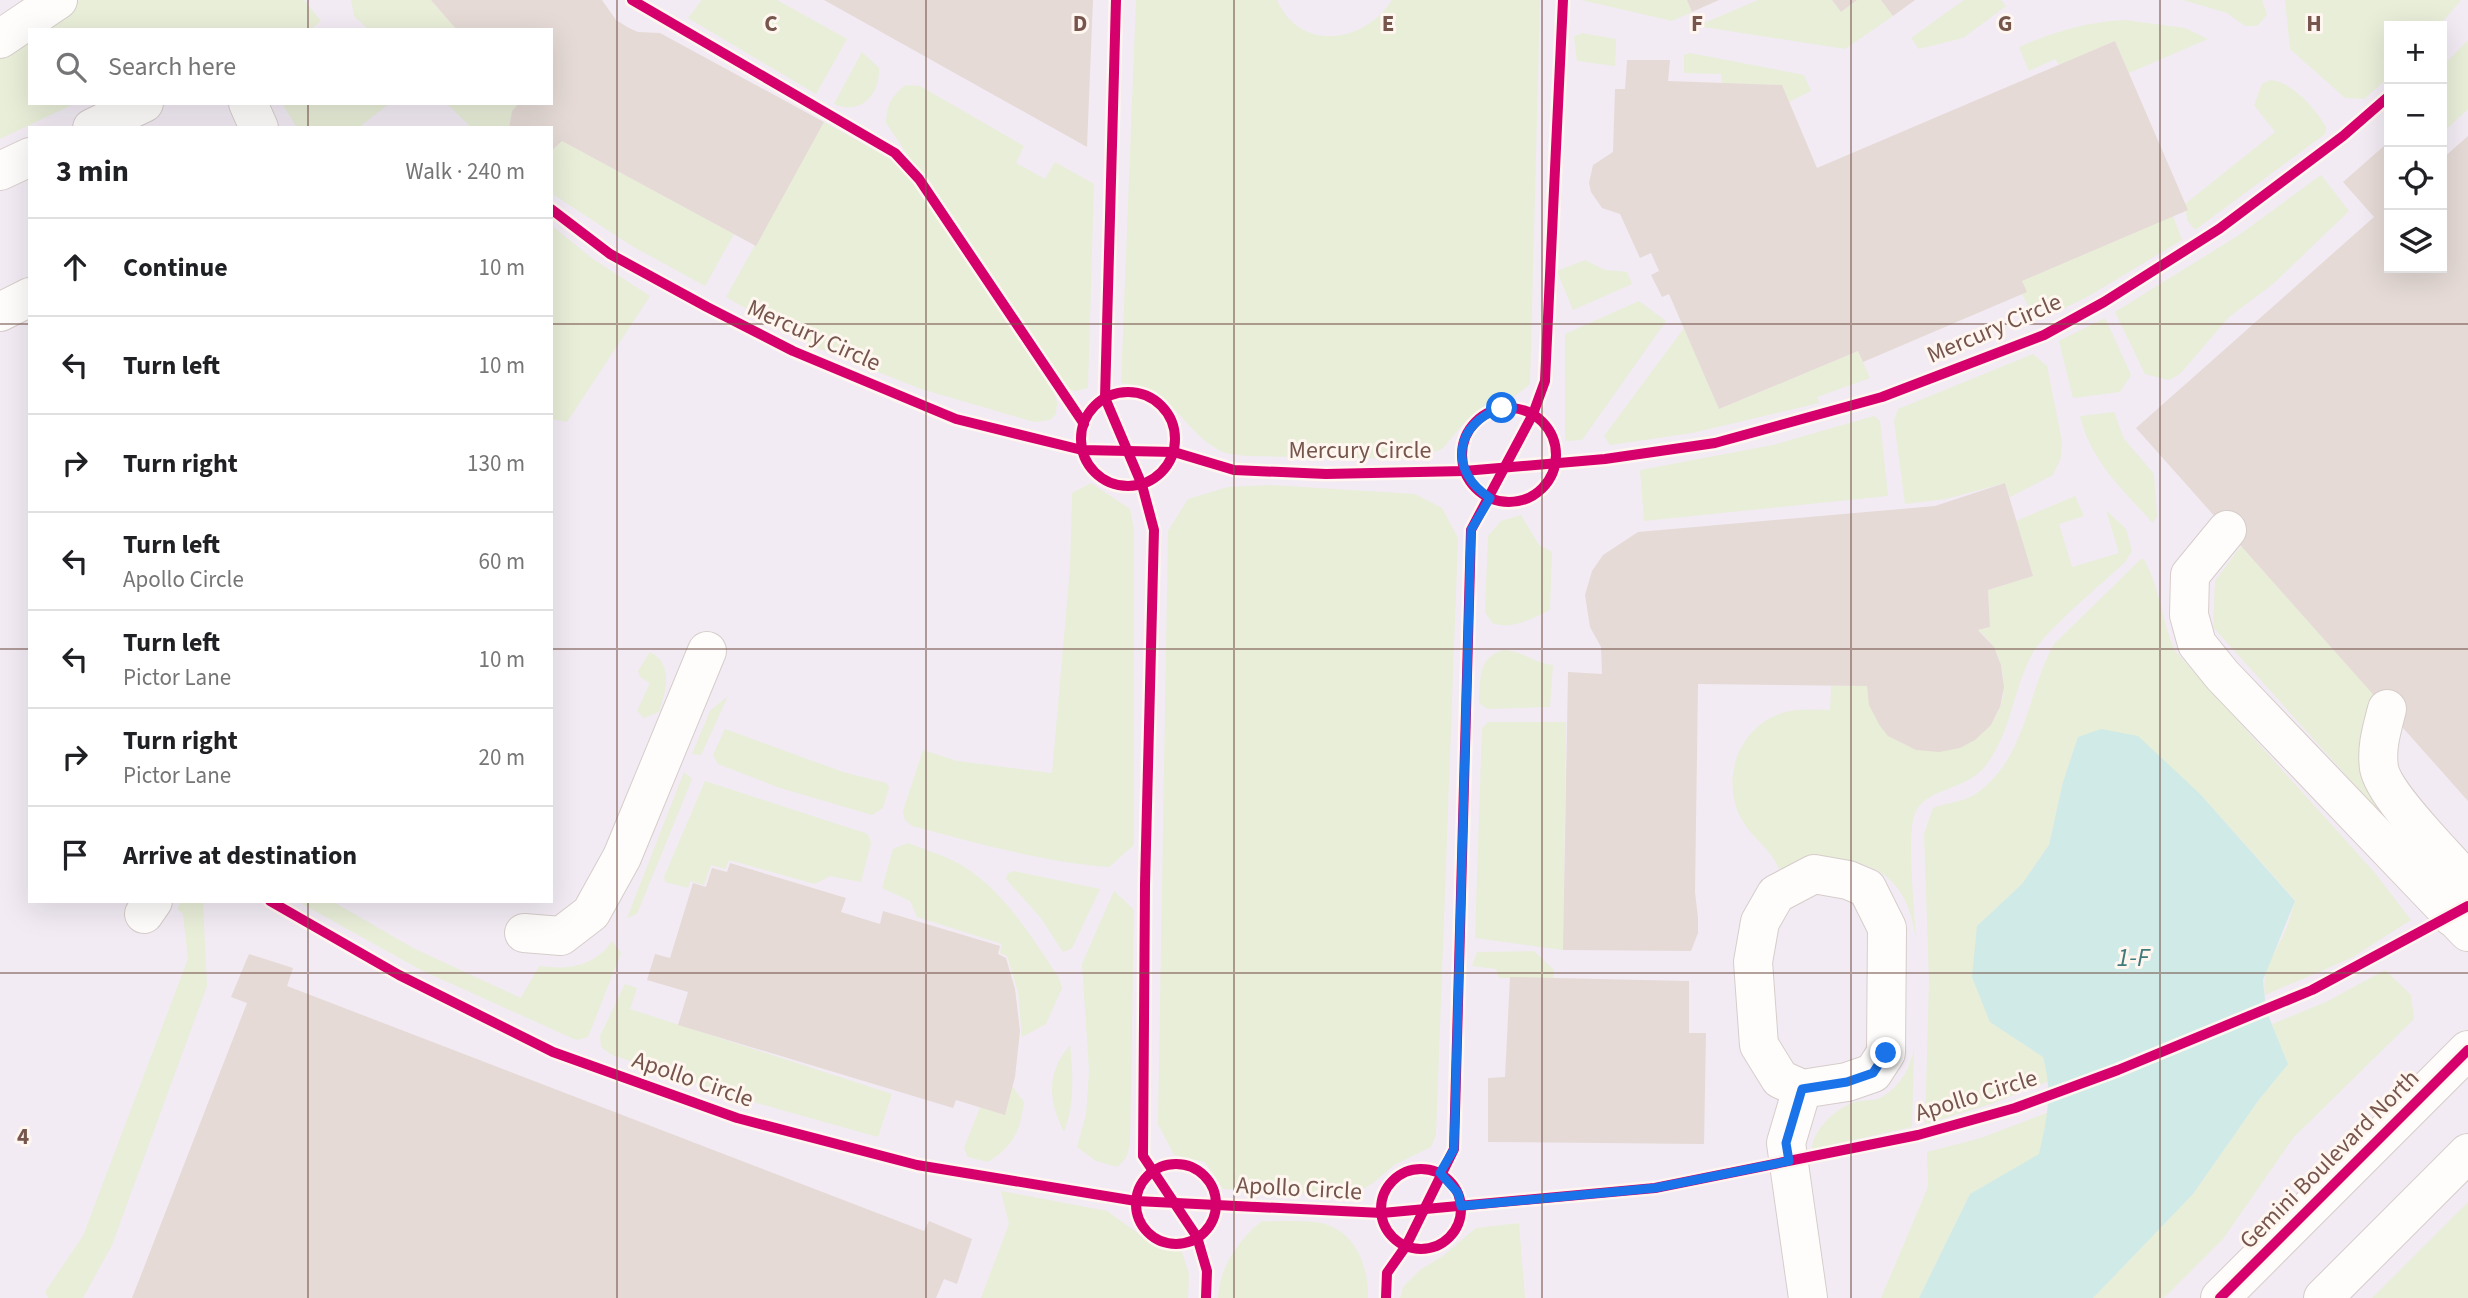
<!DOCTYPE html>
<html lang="en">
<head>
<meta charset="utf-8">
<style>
  :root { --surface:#fff; --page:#f6f6f6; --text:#202124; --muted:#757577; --line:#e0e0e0 }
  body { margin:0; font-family:"Source Sans 3",sans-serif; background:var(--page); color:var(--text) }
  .controls { position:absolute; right:21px; top:21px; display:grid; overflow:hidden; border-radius:0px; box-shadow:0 7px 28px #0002 }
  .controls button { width:63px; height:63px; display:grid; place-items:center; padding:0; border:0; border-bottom:2px solid var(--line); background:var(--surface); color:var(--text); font:35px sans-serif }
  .stop { position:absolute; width:21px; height:21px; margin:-16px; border:5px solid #1a73e8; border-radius:50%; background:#fff }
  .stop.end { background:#1a73e8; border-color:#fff; box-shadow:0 2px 7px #0008 }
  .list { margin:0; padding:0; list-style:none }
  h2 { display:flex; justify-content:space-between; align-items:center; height:91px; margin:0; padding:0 28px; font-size:30px }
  h2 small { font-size:23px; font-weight:400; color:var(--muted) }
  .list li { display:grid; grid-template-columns:46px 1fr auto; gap:21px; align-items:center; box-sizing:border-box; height:98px; padding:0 28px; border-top:2px solid var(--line) }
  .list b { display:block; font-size:26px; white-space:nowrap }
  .list p { margin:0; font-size:23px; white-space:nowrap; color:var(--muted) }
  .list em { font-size:23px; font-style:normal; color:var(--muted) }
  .icon { flex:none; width:38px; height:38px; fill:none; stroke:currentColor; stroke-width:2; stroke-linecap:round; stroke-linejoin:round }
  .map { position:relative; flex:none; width:2468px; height:1298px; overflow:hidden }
  .search { position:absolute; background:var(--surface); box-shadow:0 7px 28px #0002; left:28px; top:28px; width:525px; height:77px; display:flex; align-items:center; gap:18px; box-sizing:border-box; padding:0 24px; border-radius:0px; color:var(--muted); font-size:26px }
  .panel { position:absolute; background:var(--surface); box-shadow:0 7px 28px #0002; left:28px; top:126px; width:525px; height:777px; border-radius:0px }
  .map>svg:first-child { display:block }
</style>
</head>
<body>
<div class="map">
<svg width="2468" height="1298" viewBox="0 0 2468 1298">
  <rect width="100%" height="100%" fill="#f8f2ed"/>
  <!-- education -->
  <path fill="#f2ebf4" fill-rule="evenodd" d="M0,0H2468V1298H0ZM2389,26H2442V268H2389ZM30,30H551V103H30ZM30,128H551V901H30Z"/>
  <!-- green -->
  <g fill="#e8eed8">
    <path d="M80,0H304L321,21L310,30H37Z"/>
    <path d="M351,0H431L457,30H369L354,16Z"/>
    <path d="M702,0H777L847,39L816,94L688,18Z"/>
    <path d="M1136,0H1277C1300,53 1365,43 1392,0H1540L1530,384L1514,397L1493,403L1464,423L1442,449L1417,459L1249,456C1241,455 1230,455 1223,452C1179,430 1182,394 1121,383Z"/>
    <path d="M1581,0H1687L1692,12L1672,21Z"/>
    <path d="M1758,0H1832L1841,12L1857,0H1881L1893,16L1845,49L1697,26Z"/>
    <path d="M1964,0H2001L2006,6L1963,38L1919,49L1911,38Z"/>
    <path d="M2183,0H2262L2267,15L2257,26H2245L2227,13Z"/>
    <path d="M2285,0H2461L2439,26H2389V77L2364,99L2345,98L2290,49Z"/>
    <path d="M2124,20L2185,28L2208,39L2129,73L2115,41L2059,65L2055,59L2029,71L2019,47C2054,32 2085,22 2124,20Z"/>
    <path d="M1582,33L1616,39L1615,66L1577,61L1574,37Z"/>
    <path d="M30,35V103H76L0,139V55Z"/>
    <path d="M2468,40V109L2442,133V67Z"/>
    <path d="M862,52L879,68C880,94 861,116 834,104Z"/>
    <path d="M1690,53L1804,75L1811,91L1789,102L1782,85L1722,83L1721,74L1684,73V55Z"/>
    <path d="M2271,80C2293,83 2315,108 2326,127L2325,134L2195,230L2187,220L2185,204L2275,132L2254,105L2262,84Z"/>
    <path d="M906,85L920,86L1024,146L1016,163L1045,179L1055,162L1094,184L1088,388L1075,391L1064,387L886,123C887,105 891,96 906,85Z"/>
    <path d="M282,103H390L358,128H297Z"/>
    <path d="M446,103H519L512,111L509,128H472Z"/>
    <path d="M824,122L889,158L913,181L1054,391L1057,403L1056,414L1050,420L1034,422L921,389L810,345L726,297Z"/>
    <path d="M562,141L734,234L705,286L632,246L551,193V151Z"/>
    <path d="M2321,175L2349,211L2273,284L2229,317L2180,374L2169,380L2145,374L2115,312L2239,235Z"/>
    <path d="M2173,216L2182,240L2087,297L2050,315L2045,305L2031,312L2022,294L2026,292L2022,281Z"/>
    <path d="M551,225L593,259L650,296L567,422L551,419Z"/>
    <path d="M1585,260L1605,270L1627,272L1632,284L1573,310L1557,271Z"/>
    <path d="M1639,301L1666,321L1582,440L1565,441V334Z"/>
    <path d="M2105,318L2131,375L2120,392L2073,398L2059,341Z"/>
    <path d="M1684,328L1719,409L1858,351L1870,378L1817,397L1819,403L1692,433L1610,445L1604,436Z"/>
    <path d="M2033,354L2047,366L2062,441L2061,457L2053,475L2010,497L2005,483L1946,499L1905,504L1894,421L1898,409Z"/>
    <path d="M2114,412L2124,439L2154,474L2157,516L2153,523C2123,490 2090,460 2080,416Z"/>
    <path d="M1874,416L1880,421L1888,496L1644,521L1640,470L1773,445Z"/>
    <path d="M1091,483L1130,509L1134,529V845L1109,867C1042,862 977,843 912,826L905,820L903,811L923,750L957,761L1052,773L1070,568L1072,493Z"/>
    <path d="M1270,485L1415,494L1442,508L1458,538L1436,1135L1431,1147L1394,1165L1373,1183L1351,1196L1223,1189L1205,1162L1174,1155L1158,1124L1168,531L1188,499L1228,487Z"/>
    <path d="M2075,496L2084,516L2059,524L2072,567L2119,553L2106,510L2126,529L2132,551L2125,562C2103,583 2042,633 2031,656C2013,691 2011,731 1987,764C1968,791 1926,787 1915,813C1906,835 1915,913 1916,941C1907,858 1847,850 1779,869C1770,847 1751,838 1741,818C1720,778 1739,727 1782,713C1797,708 1815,710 1830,710L1831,686H1867C1877,785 2015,762 2003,675C2000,656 1993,642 1978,630L1990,627L1988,590L2033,576L2016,521Z"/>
    <path d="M1521,515L1539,545L1552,552L1550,610C1530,619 1514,630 1492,623L1485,612L1488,536L1501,521Z"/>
    <path d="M2241,546L2376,697L2363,720L2360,756L2422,860L2213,627L2215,581Z"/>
    <path d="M2141,559H2144C2161,591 2161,619 2175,651L2375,873L2411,920L2351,958L2265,995C2262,969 2274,955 2285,932C2289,922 2292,911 2295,900L2200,794L2078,737L2063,782L2049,845L2022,884L1977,926L1990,1022L2043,1057L2050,1081L1991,1104L1925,1124L1929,981L1924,834L1933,808C1945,803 1963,802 1974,795C2027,760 2026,694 2054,644Z"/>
    <path d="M1504,650C1523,651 1534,663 1553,665L1550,707L1487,709L1479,703C1481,679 1477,657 1504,650Z"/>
    <path d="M650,652C674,664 666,692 659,712L644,718L637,711L650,683L640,677L638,671Z"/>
    <path d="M728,696L701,755L692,754L710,711Z"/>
    <path d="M1488,722H1566L1563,950L1475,938L1482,728Z"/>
    <path d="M725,729L843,772L886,783L889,787L883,808L872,815L780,788L718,764L713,755Z"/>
    <path d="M684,772L692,779L637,914L627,918Z"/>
    <path d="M705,781L868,834L871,843L861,882L830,876L815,884L729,860L725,869L711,865L704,885L690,881L688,888L665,882L664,877Z"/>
    <path d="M908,843C923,849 939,854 954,861C1001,885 1031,936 1059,978L1062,988L1046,1024L1022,1037L1018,992L1007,956L1000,953L1002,944L917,917L910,901L882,888L893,849Z"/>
    <path d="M1014,871L1100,889L1072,948L1063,952L1040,917L1006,879L1008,873Z"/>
    <path d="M1114,891L1134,910L1130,1144L1126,1158L1117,1167L1096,1161L1077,1147L1086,1114L1089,1071L1082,964Z"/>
    <path d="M182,901H203L207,986L112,1245L83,1298H48L45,1292L83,1236L188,959L183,914L177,909Z"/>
    <path d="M297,901H332L413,948L521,998L539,966C568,970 594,967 612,941L621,953L588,1037L576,1040L421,970Z"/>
    <path d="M1534,951L1554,970L1553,978H1499L1496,969L1472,966L1477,952Z"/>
    <path d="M2385,970L2411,995L2414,1019L2293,1138L2223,1239L2164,1298H2093L2193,1194L2258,1101L2288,1064L2272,1024L2326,1002Z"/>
    <path d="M625,984L637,988L630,1009L892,1094L878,1137L750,1101L612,1055L601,1047L600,1036Z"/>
    <path d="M1070,1045C1073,1074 1075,1104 1064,1132C1048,1100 1046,1073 1070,1045Z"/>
    <path d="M1914,1048L1912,1127L1812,1149C1813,1129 1837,1107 1855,1102C1864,1099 1874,1102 1882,1097C1901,1086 1910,1068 1914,1048Z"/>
    <path d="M1012,1086L1024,1102C1020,1132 1014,1145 988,1162L968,1157L964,1148L980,1107L1005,1115Z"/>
    <path d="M2049,1112L2039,1155L1970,1194L1919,1298H1881L1928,1187L1927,1152L1981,1138Z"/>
    <path d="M1001,1191L1107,1211L1160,1249H1181L1189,1274L1188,1298H981L1009,1224Z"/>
    <path d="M2468,1202V1298H2372Z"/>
    <path d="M1262,1221C1279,1222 1313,1219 1328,1225C1358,1236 1369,1270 1368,1298H1218C1219,1268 1239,1239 1262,1221Z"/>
    <path d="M1519,1223L1525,1298H1400L1403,1287L1420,1270L1443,1256L1476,1228Z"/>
  </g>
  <!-- water -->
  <path fill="#cfeae7" d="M2101,729L2138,736L2200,794L2295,901L2263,980L2266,1010L2288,1064L2258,1101L2193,1194L2093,1298H1919L1970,1194L2039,1154C2047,1120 2053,1091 2043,1057L1990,1022L1972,977L1977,926L2022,884L2049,845L2063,782L2078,737Z"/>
  <!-- building -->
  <g fill="#e5dad5">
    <path d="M431,0H602L616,20L629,28L638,32L660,33L824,122L756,246L562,141L551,151V128H509L512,111L519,103H551V30H457Z"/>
    <path d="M824,0H1093L1087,147L867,24Z"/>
    <path d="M1687,0H1719L1692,12Z"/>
    <path d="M1832,0H1857L1841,12Z"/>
    <path d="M1881,0H1915L1893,16Z"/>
    <path d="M2115,41L2188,210L2022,281L2027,292L1863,362L1858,351L1719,409L1669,294L1662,297L1651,275L1659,271L1651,253L1640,258L1620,214L1602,208L1591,192L1589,183L1593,165L1613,152L1615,89H1625L1627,60H1670L1668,81L1782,85L1817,168Z"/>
    <path d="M2468,136V801L2136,428L2374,217L2343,182L2384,146L2389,152V268H2442V159Z"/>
    <path d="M2005,483L2033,576L1988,590L1990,627L1978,630L1994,647L2001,665L2004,687L2000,707L1991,725L1975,740L1960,748L1939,752L1916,750L1888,736L1880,726L1869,705L1867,686L1698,684L1695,892L1698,918V933L1691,951L1563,950L1568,672L1602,674L1601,647L1590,627L1585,595L1592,571L1603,555L1638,532L1935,506Z"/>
    <path d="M730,863L846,898L841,912L880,924L883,911L1000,946L998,954L1006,958L1015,989L1020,1031L1015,1077L1005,1115L956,1100L953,1108L678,1025L688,992L647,980L655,954L670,958L693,883L706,887L712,868L727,872Z"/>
    <path d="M249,954L293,968L287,986L924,1231L929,1221L972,1239L957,1284L944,1279L936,1298H132L247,1003L231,997Z"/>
    <path d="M1510,977L1689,981V1033H1706L1704,1144L1488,1142V1078L1505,1077Z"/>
  </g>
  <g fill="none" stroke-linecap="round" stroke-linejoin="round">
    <!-- minor casing -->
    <g stroke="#d6cdca" stroke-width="40">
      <g id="minor">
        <path d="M0,39L58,0"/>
        <path d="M248,103L259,128"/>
        <path d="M92,128L144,103"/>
        <path d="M0,171L30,157"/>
        <path d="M0,312L30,297"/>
        <path d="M2227,530L2190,575L2189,615L2197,644L2222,675L2468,932"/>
        <path d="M2387,709C2382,729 2376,747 2379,768C2384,796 2445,855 2465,879L2452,917"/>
        <path d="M1814,874L1848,880L1867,888L1887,928L1886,1053L1873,1073L1847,1082L1802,1089L1780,1079L1759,1045L1753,962L1760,922L1776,894Z"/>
        <path d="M144,914L153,901"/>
        <path d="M524,933L561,936L591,913L622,857L707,651"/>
        <path d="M1802,1089L1786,1143L1808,1298"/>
        <path d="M2220,1298L2468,1050"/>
        <path d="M2323,1298L2468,1153"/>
      </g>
    </g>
    <!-- minor -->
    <use href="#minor" stroke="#fefdfc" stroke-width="38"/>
    <!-- cycleway casing -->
    <g stroke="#fff6f0" stroke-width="15">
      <g id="cycleway">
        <path d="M632,0L895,153L919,179L1084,424"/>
        <path d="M1116,0L1105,398L1142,485L1154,530L1145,885L1143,1156L1197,1237L1207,1271L1206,1298"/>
        <path d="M551,209L610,254L707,307L793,351L956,419L1082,450L1174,452L1234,470L1326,474L1464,471L1605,459L1715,443L1882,397L2044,335L2104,302L2219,229L2343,136L2389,96"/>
        <circle cx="1128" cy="439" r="47"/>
        <circle cx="1509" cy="455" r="47"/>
        <path d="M270,901L399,975L553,1052L737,1118L917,1165L1136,1201L1382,1213L1655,1188L1918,1135L2015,1108L2118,1070L2312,990L2468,906"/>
        <circle cx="1176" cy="1204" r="40"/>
        <circle cx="1421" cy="1209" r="40"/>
        <path d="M1386,1298L1387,1273L1406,1246L1454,1149L1471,530L1533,414L1545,381L1563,0"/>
        <path d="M2220,1298L2468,1050"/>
      </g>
    </g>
    <!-- cycleway -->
    <use href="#cycleway" stroke="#d6006c" stroke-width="10"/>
  </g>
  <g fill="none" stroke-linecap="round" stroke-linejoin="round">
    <!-- route -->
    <path stroke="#1a73e8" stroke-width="9" d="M1502,408C1454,423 1448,471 1490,498L1471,530L1454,1149L1440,1173L1458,1193L1461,1206L1655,1188L1789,1161L1786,1143L1802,1089L1847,1082L1873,1073L1886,1053"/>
  </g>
  <!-- grid -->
  <path fill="none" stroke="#76554d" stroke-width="2" stroke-opacity="0.55" d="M308,0V30M617,0V1298M926,0V1298M1234,0V1298M1542,0V1298M1851,0V1298M2160,0V1298M308,103V128M0,324H30M551,324H2468M0,649H30M551,649H2468M308,901V1298M0,973H2468"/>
  <g text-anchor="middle" stroke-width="6" stroke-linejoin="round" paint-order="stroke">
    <!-- street labels -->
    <g font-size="24" fill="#76554d" stroke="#fff6f0">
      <text transform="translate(1994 328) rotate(-23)" y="8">Mercury Circle</text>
      <text transform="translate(814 335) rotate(24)" y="8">Mercury Circle</text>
      <text x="1360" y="458">Mercury Circle</text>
      <text transform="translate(693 1079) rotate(19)" y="8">Apollo Circle</text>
      <text transform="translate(1976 1095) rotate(-17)" y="8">Apollo Circle</text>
      <text transform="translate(2329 1159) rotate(-45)" y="8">Gemini Boulevard North</text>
      <text transform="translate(1299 1188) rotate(3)" y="8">Apollo Circle</text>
    </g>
    <!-- water labels -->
    <g font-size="26" font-style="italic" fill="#407b7b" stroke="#fff6f0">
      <text x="2133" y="966">1-F</text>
    </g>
  </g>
  <g font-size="23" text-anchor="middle" font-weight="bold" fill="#76554d" stroke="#fff6f0" stroke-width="6" stroke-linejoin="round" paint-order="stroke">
    <text x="771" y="31">C</text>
    <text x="1080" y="31">D</text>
    <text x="1388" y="31">E</text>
    <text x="1697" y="31">F</text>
    <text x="2005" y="31">G</text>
    <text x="2314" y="31">H</text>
    <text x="23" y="1144">4</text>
  </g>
</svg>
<div class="controls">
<button>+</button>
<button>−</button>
<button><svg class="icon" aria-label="locate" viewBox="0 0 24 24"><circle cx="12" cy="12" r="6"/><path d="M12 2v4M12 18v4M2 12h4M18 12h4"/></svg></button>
<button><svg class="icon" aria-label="layers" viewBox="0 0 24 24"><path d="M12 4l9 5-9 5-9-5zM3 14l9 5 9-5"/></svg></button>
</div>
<div class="stop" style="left:1502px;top:408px"></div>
<div class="stop end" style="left:1886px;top:1053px"></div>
<div class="search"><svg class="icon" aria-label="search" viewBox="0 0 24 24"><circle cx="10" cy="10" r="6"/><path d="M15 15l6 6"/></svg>Search here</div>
<section class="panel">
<h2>3 min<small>Walk · 240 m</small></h2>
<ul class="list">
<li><svg class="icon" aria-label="ahead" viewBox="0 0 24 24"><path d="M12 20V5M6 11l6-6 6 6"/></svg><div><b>Continue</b></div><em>10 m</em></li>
<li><svg class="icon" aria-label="left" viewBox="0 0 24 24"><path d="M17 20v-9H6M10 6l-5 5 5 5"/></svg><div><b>Turn left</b></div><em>10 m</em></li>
<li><svg class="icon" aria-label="right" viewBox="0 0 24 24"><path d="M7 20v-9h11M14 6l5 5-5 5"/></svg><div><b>Turn right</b></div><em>130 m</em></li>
<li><svg class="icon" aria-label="left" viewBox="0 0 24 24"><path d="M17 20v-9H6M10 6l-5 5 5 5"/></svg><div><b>Turn left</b><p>Apollo Circle</p></div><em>60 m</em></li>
<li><svg class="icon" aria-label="left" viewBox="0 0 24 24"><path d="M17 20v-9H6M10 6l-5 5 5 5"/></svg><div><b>Turn left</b><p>Pictor Lane</p></div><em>10 m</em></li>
<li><svg class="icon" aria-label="right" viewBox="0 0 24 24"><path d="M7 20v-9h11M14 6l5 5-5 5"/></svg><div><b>Turn right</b><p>Pictor Lane</p></div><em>20 m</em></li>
<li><svg class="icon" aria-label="arrive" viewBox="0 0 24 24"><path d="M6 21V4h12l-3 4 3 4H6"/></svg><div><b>Arrive at destination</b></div></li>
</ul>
</section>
</div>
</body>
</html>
